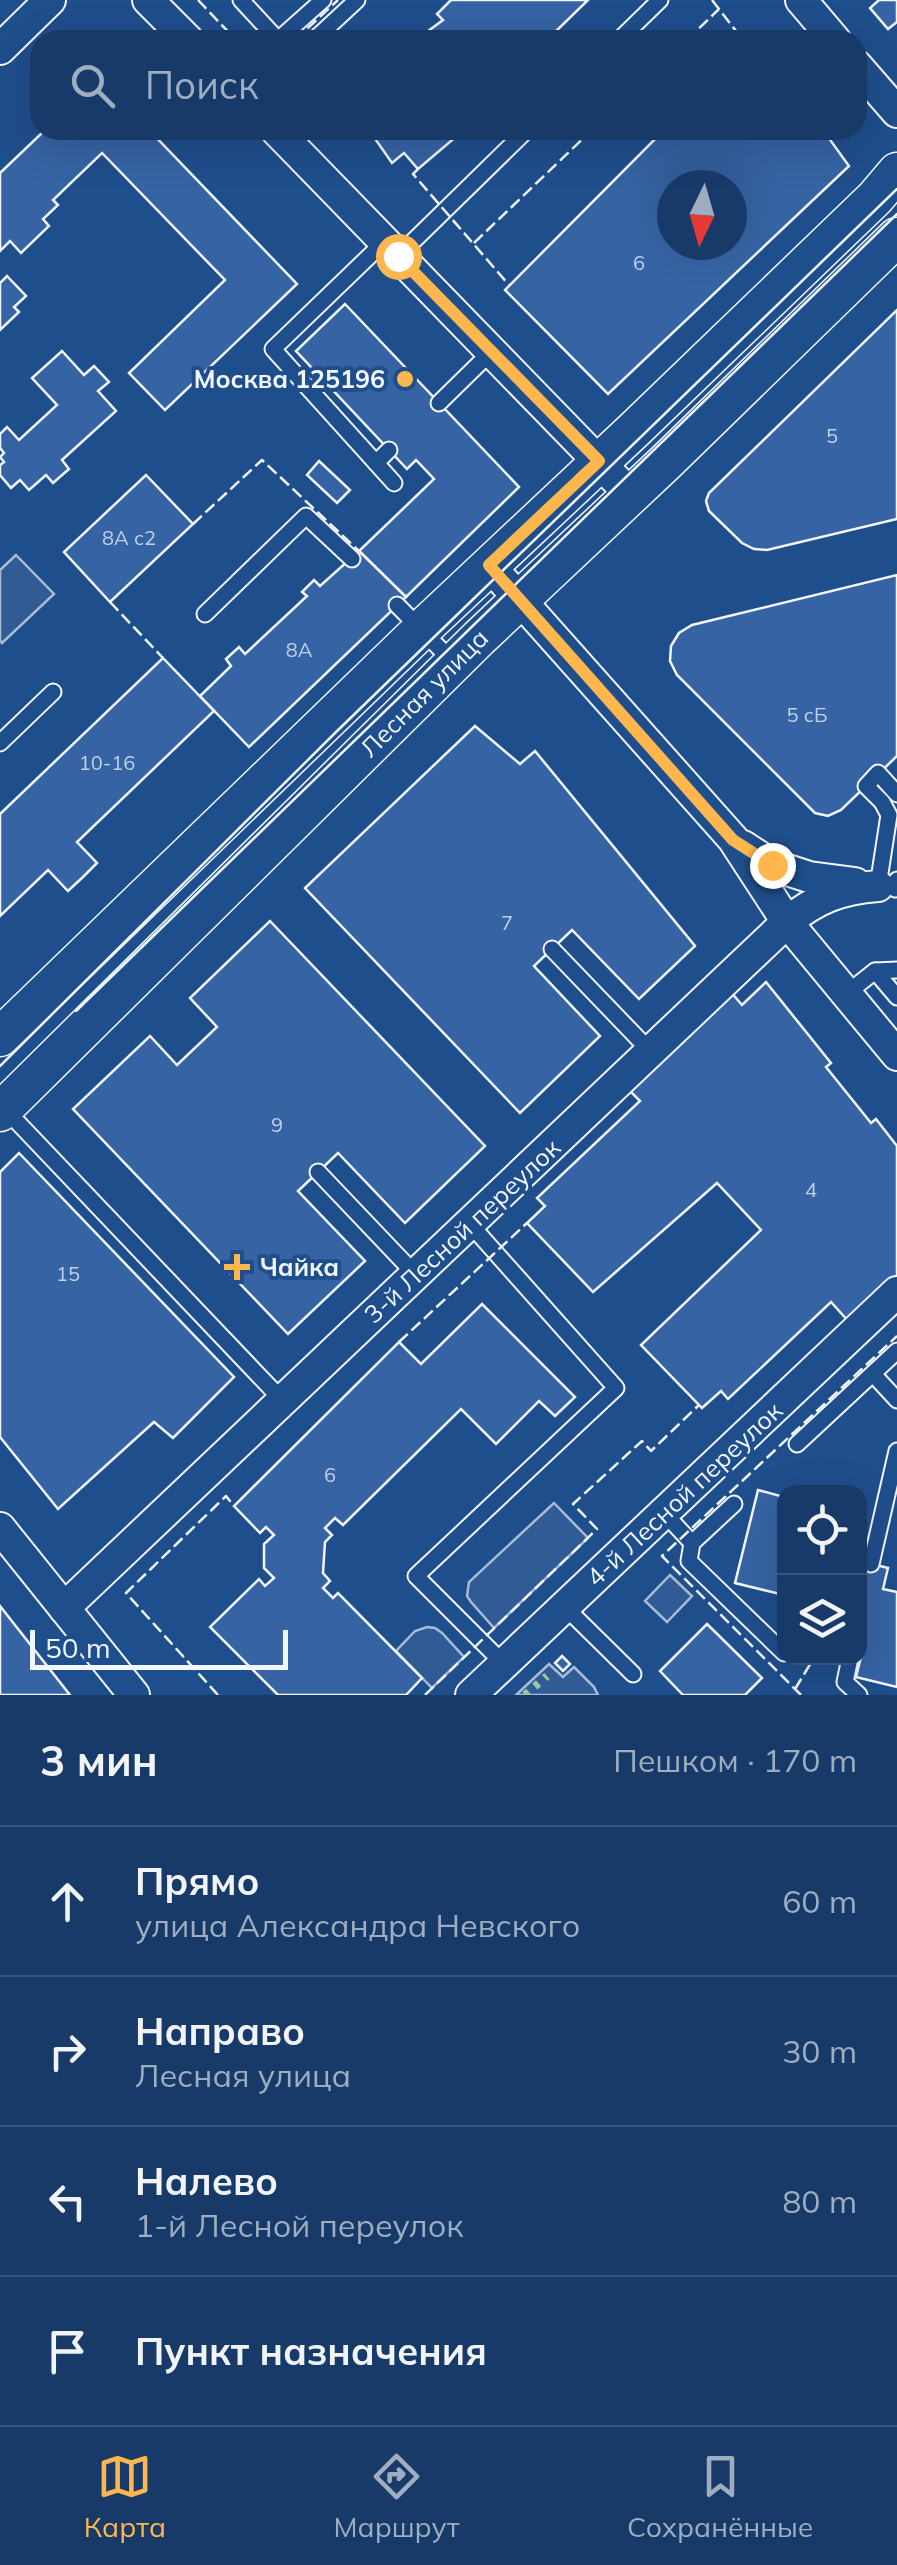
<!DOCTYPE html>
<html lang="ru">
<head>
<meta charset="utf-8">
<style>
  :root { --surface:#173a69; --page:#244571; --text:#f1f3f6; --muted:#9eadc0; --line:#36547d; --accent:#ffb74d }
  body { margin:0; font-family:Mulish,sans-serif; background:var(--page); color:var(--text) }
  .controls { position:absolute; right:30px; bottom:30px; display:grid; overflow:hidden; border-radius:20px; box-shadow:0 10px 40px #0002 }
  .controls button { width:90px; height:90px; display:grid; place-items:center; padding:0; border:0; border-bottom:2px solid var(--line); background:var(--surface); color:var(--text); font:50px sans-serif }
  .compass { position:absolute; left:657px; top:170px; width:90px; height:90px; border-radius:50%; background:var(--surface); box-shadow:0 10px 40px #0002; rotate:185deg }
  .scale { position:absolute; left:30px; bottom:25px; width:258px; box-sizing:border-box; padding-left:10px; border:5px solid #f2f6ff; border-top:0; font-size:28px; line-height:35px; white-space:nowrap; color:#f2f6ff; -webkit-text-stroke:8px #1f4e8c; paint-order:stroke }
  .stop { position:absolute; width:30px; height:30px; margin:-22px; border:8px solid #ffb74d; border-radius:50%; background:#fff }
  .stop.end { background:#ffb74d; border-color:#fff; box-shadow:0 2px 10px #0008 }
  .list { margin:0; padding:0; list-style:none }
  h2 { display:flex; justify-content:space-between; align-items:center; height:130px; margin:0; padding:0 40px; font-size:42px }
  h2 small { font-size:32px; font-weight:400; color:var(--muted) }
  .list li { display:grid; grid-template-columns:65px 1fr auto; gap:30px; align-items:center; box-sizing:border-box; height:150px; padding:0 40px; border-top:2px solid var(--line) }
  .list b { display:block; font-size:38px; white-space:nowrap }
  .list p { margin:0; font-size:32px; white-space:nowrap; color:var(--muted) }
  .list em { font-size:32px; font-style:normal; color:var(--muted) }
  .icon { flex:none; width:55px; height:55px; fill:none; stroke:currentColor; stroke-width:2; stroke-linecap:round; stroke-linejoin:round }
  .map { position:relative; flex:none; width:897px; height:1695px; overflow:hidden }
  .search { position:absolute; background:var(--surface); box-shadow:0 10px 40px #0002; left:30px; right:30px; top:30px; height:110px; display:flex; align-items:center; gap:25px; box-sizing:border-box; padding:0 35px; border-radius:30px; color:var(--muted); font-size:38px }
  .sheet { height:730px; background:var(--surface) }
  nav { display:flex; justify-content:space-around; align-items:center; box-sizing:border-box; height:140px; border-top:2px solid var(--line); background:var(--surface); font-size:28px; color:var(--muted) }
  nav a { display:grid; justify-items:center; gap:5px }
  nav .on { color:var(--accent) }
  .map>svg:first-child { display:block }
</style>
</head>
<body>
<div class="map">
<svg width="897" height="1695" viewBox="0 0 897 1695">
  <rect width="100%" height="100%" fill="#1f4e8c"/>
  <!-- built -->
  <g fill="#305b95" stroke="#a8bbd7" stroke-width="2.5">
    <path d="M16,555L54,594L2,643L0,640V570Z"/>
    <path d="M554,1503L588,1538L494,1628L471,1602L467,1596L469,1582Z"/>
    <path d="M670,1575L692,1596L667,1622L645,1601Z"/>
    <path d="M427,1627L435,1628L442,1633L464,1657L432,1688L396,1651L415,1631Z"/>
    <path d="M549,1664L563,1677L574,1667L594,1687L598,1695H516Z"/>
  </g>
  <!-- building -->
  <g fill="#3563a3" stroke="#f2f6ff" stroke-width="2.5" fill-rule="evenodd">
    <path d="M451,0H588L547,40H416L443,20L437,14Z"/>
    <path d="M879,0H897V22L888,29L870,8Z"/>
    <path d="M45,130H149L297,284L165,410L129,373L225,280L102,153L53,200L58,205L43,219L49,226L21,253L10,241L0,251V173Z"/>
    <path d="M369,130H464L418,169L404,153L392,163Z"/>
    <path d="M664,130H823L849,166L608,394L505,290ZM672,185H732V245H672Z"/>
    <path d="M7,276L26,296L14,307L19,312L0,330V283Z"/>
    <path d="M345,304L519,487L406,597L359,551L434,479L416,460L407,469L296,351Z"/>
    <path d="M897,310V519L767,550L754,549L742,543L709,511L706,501L709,493Z"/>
    <path d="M62,351L84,375L94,366L109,382L98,391L116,411L62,460L69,469L53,483L46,475L29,490L20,480L11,488L0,475V465L4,462L0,457L4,453L0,448V434L7,427L19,440L57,405L32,378Z"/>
    <path d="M319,461L350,490L337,503L307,475Z"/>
    <path d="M146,475L193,524L110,602L64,552Z"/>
    <path d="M359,551L406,597L249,747L200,696L231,666L226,659L239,647L245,654L307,596L302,592L314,580L320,586Z"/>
    <path d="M897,575V756L841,810L828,816L815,813L677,675L670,661L671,646L679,633L692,625Z"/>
    <path d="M163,658L214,711L77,842L97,863L83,877L68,891L48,870L0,916V814Z"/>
    <path d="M475,726L520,764L535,751L695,946L639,999L572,930L534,966L600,1036L520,1113L305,888Z"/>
    <path d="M270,921L485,1146L405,1223L338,1153L298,1191L365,1261L288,1334L73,1109L150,1036L177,1065L217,1027L190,998Z"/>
    <path d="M766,982L831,1063L826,1067L871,1123L876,1119L897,1146V1276L849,1322L831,1302L728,1399L721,1391L702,1408L641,1345L761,1230L717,1183L593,1292L527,1223L545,1206L537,1198L640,1101L628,1089L730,991L742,1005Z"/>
    <path d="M19,1153L234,1377L173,1438L154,1422L58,1509L0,1437V1172Z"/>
    <path d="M482,1304L575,1397L555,1416L539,1401L496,1444L461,1409L343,1525L335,1518L325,1528L332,1535L325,1542L323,1573L330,1581L323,1588L333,1598L338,1593L422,1678L406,1695H278L210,1627L259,1579L265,1586L274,1578L264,1568V1544L274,1535L266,1527L260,1533L234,1506L399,1342L421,1364Z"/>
    <path d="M758,1490L784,1497V1595L735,1583Z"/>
    <path d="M860,1561L888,1568L883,1589L897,1592V1687L856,1677L864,1645L860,1644Z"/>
    <path d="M0,1606L70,1695H0Z"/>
    <path d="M707,1624L762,1678L745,1695H683L660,1671Z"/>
    <path d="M562,1656L570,1664L563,1671L555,1663Z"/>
  </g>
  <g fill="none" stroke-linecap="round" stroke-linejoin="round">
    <!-- service casing -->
    <g stroke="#f2f6ff" stroke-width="19">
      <g id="service">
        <path d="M241,0L278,40L323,0"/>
        <path d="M314,40L357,0"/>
        <path d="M619,40L660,0"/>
        <path d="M384,242L273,349L376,463L389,450"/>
        <path d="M398,256L527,130"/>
        <path d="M439,403L492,351"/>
        <path d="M376,463L394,483"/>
        <path d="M397,605L454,663"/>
        <path d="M205,614L306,516L352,559"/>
        <path d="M0,743L53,692"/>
        <path d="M878,886L889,815L882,802L866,786L878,773L897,794"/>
        <path d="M895,889L897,880"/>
        <path d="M552,949L651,1052"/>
        <path d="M875,971L897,997"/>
        <path d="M846,994L875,971L897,970"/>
        <path d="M4,1108L283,1401"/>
        <path d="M318,1172L416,1275"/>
        <path d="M470,1224L616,1388L416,1576L504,1664"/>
        <path d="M873,1374L897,1400"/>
        <path d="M797,1444L897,1351"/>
        <path d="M734,1504L692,1543L689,1561L784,1653"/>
        <path d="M664,1513L692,1543"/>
        <path d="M871,1564L897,1451"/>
        <path d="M564,1606L633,1674"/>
        <path d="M850,1658L845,1682L859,1695"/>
      </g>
    </g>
    <!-- minor casing -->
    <g stroke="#f2f6ff" stroke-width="34">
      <g id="minor">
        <path d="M148,0L188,40"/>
        <path d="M801,0L835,40"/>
        <path d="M0,49L50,0"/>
        <path d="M857,66L897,112"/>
        <path d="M276,130L630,494"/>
        <path d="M489,565L733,839L787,922L897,1055"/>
        <path d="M743,846L772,865L809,877L855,883"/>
        <path d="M0,1528L134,1695"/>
        <path d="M64,1608L787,922C817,898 840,889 878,886"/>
        <path d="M471,1695L897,1292"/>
      </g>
    </g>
    <!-- tertiary casing -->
    <g stroke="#f2f6ff" stroke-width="41">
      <g id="tertiary">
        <path d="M0,1037L421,630L634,430L875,198L897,172"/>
        <path d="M0,1112L479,638L666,462L897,237"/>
      </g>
    </g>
    <!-- service -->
    <use href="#service" stroke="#1f4e8c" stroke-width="15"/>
    <!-- minor -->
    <use href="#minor" stroke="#1f4e8c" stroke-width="30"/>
    <!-- tertiary -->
    <use href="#tertiary" stroke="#1f4e8c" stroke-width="38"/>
    <!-- tram -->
    <g stroke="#f2f6ff" stroke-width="2.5">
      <path d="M76,1011L897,214"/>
      <path d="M0,1066L335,733L897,189"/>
    </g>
    <!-- hedge -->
    <path stroke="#97c8a6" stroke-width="8" stroke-dasharray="5 8" stroke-linecap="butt" d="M525,1695L547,1676"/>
    <!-- fence -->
    <g stroke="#f2f6ff" stroke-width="2.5" stroke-dasharray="12 5" stroke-linecap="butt">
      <path d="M198,0L236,40"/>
      <path d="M712,0L743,40"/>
      <path d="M295,40L338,0"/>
      <path d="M687,40L719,9"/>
      <path d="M418,169L413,174L509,285"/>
      <path d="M474,243L592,130"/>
      <path d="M193,524L262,460L359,551"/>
      <path d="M110,602L163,658"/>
      <path d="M399,1342L527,1223"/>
      <path d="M795,1689L814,1658"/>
      <path d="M218,1695L126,1593L226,1496L234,1506"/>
      <path d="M425,1695L597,1529L573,1504L642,1441L651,1451L699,1405"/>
      <path d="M801,1695L662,1556L897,1336"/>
    </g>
  </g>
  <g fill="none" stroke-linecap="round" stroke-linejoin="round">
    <!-- route -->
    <path stroke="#ffb74d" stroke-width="12" d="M398,256L599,461L489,565L733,840L772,865"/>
  </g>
  <!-- markers -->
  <g fill="#ffb74d" stroke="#1f4e8c" stroke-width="4">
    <circle cx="405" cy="379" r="10"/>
    <path d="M232 1252h10v10h10v10h-10v10h-10v-10h-10v-10h10z"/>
  </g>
  <g text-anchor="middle" stroke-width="8" stroke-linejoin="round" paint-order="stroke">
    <!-- number labels -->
    <g font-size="20" fill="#c3d1e8">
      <text x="639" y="270">6</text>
      <text x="832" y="443">5</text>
      <text x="129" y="545">8А с2</text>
      <text x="299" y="657">8А</text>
      <text x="807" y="722">5 сБ</text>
      <text x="107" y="770">10-16</text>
      <text x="507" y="930">7</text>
      <text x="277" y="1132">9</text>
      <text x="811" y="1197">4</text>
      <text x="68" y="1281">15</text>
      <text x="330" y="1482">6</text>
    </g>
    <!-- poi labels -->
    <g font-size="25" font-weight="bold" fill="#f2f6ff" stroke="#1f4e8c" text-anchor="end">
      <text x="385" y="388">Москва 125196</text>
      <text x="260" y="1276" text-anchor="start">Чайка</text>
    </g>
    <!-- street labels -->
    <g font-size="25" fill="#f2f6ff" stroke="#1f4e8c">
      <text transform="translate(424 693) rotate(-45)" y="9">Лесная улица</text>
      <text transform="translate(462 1231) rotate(-43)" y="9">3-й Лесной переулок</text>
      <text transform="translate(684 1494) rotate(-43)" y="9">4-й Лесной переулок</text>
    </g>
  </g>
</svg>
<div class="controls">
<button><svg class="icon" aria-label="locate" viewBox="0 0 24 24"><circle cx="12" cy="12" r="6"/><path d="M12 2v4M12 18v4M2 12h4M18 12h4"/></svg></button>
<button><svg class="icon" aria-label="layers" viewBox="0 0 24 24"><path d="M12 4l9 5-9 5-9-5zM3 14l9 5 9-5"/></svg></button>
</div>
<svg class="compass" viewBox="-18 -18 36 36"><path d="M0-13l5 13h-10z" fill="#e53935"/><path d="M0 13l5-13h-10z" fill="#9eadc0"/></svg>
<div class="scale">50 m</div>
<div class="stop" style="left:398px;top:256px"></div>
<div class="stop end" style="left:772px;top:865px"></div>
<div class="search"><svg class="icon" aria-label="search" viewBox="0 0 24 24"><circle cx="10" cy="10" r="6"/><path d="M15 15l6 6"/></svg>Поиск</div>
</div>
<section class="sheet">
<h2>3 мин<small>Пешком · 170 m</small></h2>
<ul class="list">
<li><svg class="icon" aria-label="ahead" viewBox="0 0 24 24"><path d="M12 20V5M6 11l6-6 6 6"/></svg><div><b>Прямо</b><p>улица Александра Невского</p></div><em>60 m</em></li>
<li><svg class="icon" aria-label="right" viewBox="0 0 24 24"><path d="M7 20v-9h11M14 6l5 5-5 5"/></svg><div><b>Направо</b><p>Лесная улица</p></div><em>30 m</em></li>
<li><svg class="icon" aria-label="left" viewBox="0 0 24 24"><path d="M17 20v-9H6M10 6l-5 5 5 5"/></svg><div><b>Налево</b><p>1-й Лесной переулок</p></div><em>80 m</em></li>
<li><svg class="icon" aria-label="arrive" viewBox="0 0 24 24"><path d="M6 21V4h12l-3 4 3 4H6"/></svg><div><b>Пункт назначения</b></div></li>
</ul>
</section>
<nav>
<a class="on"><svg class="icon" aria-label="map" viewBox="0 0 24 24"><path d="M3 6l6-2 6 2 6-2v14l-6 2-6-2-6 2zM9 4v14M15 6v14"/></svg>Карта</a>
<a><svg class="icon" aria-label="directions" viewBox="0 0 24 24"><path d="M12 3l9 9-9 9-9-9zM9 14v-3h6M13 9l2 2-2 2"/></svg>Маршрут</a>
<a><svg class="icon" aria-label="saved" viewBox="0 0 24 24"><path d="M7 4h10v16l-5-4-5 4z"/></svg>Сохранённые</a>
</nav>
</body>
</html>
